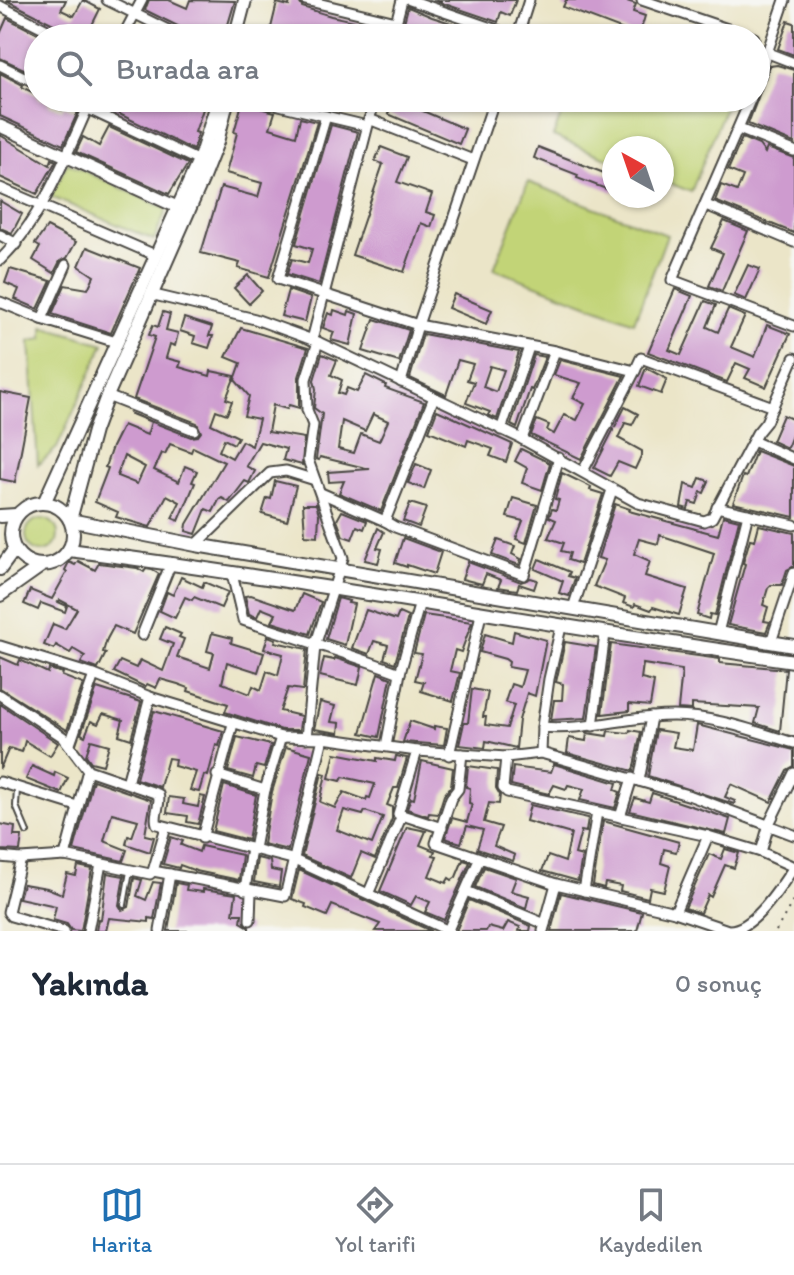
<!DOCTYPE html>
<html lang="tr">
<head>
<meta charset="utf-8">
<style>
  :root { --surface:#fff; --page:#f6f6f7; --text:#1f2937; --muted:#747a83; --line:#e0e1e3; --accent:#1f6fb2 }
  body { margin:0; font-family:Itim,sans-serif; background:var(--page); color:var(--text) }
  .compass { position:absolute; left:602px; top:136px; width:72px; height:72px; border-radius:50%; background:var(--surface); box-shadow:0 2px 6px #0004; rotate:320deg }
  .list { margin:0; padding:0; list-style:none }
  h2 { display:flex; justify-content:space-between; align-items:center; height:104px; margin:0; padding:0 32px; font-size:34px }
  h2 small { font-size:26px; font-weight:400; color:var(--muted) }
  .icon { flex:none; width:44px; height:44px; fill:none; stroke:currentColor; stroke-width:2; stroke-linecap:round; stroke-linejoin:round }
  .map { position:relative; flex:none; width:794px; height:931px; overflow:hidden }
  .search { position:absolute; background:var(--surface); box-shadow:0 2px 6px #0004; left:24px; right:24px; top:24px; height:88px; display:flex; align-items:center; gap:20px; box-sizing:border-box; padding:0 28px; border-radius:44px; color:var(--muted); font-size:30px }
  .sheet { height:232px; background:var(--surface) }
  nav { display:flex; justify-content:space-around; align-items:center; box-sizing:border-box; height:112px; border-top:2px solid var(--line); background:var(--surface); font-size:22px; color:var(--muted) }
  nav a { display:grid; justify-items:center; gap:4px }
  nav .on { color:var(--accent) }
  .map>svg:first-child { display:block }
</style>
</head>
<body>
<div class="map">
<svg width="794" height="931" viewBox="0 0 794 931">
  <rect width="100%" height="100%" fill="#f6f6f2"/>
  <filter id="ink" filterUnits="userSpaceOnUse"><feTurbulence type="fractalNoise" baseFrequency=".0125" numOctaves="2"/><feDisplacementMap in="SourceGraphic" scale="16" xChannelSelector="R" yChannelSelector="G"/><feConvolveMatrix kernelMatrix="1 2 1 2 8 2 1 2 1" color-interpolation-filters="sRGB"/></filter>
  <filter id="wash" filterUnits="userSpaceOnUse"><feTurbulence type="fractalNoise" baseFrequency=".006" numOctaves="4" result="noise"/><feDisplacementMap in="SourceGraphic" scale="32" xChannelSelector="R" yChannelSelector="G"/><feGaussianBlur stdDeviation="1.8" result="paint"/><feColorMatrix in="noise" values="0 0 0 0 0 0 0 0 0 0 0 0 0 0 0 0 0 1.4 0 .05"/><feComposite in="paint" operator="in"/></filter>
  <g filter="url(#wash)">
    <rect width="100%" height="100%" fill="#ebe5c8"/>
    <!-- green -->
    <g fill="#c2d477" stroke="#768051" stroke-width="2">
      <path d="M568,98H716L727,103L691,192L662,180V148H614V161L553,136Z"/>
      <path d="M67,163L167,209L154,240L51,197Z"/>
      <path d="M528,182L667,235L634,322L494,269Z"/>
      <path d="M43,326L104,344L57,448L38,465L30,341L43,339Z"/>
      <circle cx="42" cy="535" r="16"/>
    </g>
    <g id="blocks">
      <!-- building -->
      <g fill="#ce9bcf" fill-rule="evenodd">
        <path d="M6,0H66L61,10L74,16L83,0L100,9L92,25L115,38H81Z"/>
        <path d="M149,0H169L187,8L190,0L235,1L224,38H202L145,10Z"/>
        <path d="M290,0H298L302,7L331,16L387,28L385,38H261L263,30L270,32L277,3L289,6Z"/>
        <path d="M433,0H516L510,16L501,12L498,22Z"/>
        <path d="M566,0H624L636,4L633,12L645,16L639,36L563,7Z"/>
        <path d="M408,7L432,17L497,38H400Z"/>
        <path d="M7,18L46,38H38L37,75L0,58V34Z"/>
        <path d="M788,21L794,23V55L778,49Z"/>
        <path d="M777,65L794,70V143L748,124L770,66Z"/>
        <path d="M0,73L23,85L22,87L38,95V98L50,102L49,105L62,110L64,106L78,112L63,145L0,116Z"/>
        <path d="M99,98H169L176,101L179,98L203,109L195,132L198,133L193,150L109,109L110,106L99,102Z"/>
        <path d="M395,99L465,129L459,144L388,114Z"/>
        <path d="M243,100L248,105L275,112L270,128L296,136L300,118L317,122L269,277L238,268L240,263L201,253L221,187L258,197L262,183L226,173L237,133L234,132Z"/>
        <path d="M331,125L358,132L319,284L287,274L292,259L308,263L312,249L296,244Z"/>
        <path d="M109,127L188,164L169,194L76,152L83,137L99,146Z"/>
        <path d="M0,135L50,165L52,159L56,161L37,194L0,177Z"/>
        <path d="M742,138L759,145L765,153L767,148L794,158V233L715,201L721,185L737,191L743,176L728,170Z"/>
        <path d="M381,147L407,157L397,182L432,194L426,212L435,215L431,227L421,223L404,272L352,255L383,164L375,161Z"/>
        <path d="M538,147L614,177V192L577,178L578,175L534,158Z"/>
        <path d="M0,201L22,214L12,233L0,228Z"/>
        <path d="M724,221L748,231L722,291L709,286L723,253L711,248Z"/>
        <path d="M47,227L76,242L67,258L60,261L54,273L33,260L40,247L35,244Z"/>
        <path d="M87,247L140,268L111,333L52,314L65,285L88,289L94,276L79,266Z"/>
        <path d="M748,265L760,269L746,300L734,295Z"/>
        <path d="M10,269L51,281L38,309L15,299L19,289L5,283Z"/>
        <path d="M248,275L262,291L249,304L234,288Z"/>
        <path d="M675,289L692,296L669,350L681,355L705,301L716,305L707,327L718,332L728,309L745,316L731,347L755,357L767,325L790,334L766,387L745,378L750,369L736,363L727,382L648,352Z"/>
        <path d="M288,290L311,298L305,322L281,316Z"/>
        <path d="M454,294L492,310L486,324L448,308Z"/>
        <path d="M334,310L348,315L349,311L357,314L350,345L331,340L334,332L323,328L328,313L333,315Z"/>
        <path d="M163,312L170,314L166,330L178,333L175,346L170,344L166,358L181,362L179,367L210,376L211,371L235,376L226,399L232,401L227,414L216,410L211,424L238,437L234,444L224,439L219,451L232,458L242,441L252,446L259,419L244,416L249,396L235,380L241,363L226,357L241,328L308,348L299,377V408L289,405L287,409L273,405L268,432L304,438L302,465L283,460L286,449L260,442L246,466L255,471L249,483L245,481L229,502L222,498L219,500L213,512L206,509L196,534L186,531L187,524L224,462L193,447L191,452L170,444L165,454L162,453L154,470L179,482L185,466L197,471L192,482L195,483L179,521L172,518L180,502L167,495L150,527L116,517L118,512L95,502L108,468L105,467L112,447L123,425L147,435L151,422L129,413L191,437L198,436L201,432L197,423L134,399L155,337L149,335L153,325L158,327ZM124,456L145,467L137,484L117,476Z"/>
        <path d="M184,318L212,327L209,336H213L209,348L193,343L195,336L180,331Z"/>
        <path d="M374,319L409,330L399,362L363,351Z"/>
        <path d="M423,334L519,352L497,419L488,415L490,412L466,403L474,382L467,380L473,364L458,360L446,395L410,378ZM490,366L504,370L496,392L483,387Z"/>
        <path d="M322,354L337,360L331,375L342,380L338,393L344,395L347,388L357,392L366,375L386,385L385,388L424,402L381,511L339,493L344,481L329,482L328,472L370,469L320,457L319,460L316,459L322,414L314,408L316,389L314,380ZM373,414L388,421L379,441L361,434L354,453L338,449L342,421L365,431Z"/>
        <path d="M534,355L545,357L532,390L530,389L517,428L511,425Z"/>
        <path d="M560,360L624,376L581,459L531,435L537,420L549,425L547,430L554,434L564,415L577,420L585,404L573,398L581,383L554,375Z"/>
        <path d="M646,368L667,379L661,394L639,386Z"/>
        <path d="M0,392L31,398L15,482L0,479Z"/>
        <path d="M625,407L638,414L632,425L625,423L618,438L642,451V454L635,469L618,462L610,476L594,468Z"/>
        <path d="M437,410L512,444L506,462L490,456L493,449L468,440L466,446L429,431Z"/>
        <path d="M783,415L794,420V430L787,448L772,441Z"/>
        <path d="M521,449L550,463L542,490L522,483L527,468L515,461Z"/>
        <path d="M756,451L794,466V517L733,503L743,476L746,477Z"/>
        <path d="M416,464L431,470L424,489L408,483Z"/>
        <path d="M562,473L591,487L590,490L603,494L580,564L568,560L570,553L561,551L564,543L548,538L556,520L549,517L552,509L556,510L559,500L555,499Z"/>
        <path d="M700,478L709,481L704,493L701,492L697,504L690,502L688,509L681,507L685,484L696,488Z"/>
        <path d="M275,481L296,486L287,521L262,514L267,498L271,499Z"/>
        <path d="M513,498L537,505L526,543L516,539L523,521L507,517Z"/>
        <path d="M410,503L426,508L419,527L403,521Z"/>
        <path d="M303,504H316L319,514L318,536L305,535Z"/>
        <path d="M615,504L630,509L629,511L718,535L723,516L739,520L715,615L710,614L709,619L697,615L714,553L660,535L658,544L639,539L634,554L650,561L645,576L687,589L679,615L653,607L651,610L635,604L634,607L623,603L625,598L594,586L605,560L598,558Z"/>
        <path d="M342,511L367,521L364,529L357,526L352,539L343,536L337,520Z"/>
        <path d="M759,525L794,533V566L787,570L782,585H771L768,588L763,605L768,607L764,621L770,622L766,632L728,625L745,564L743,563L750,539L755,540Z"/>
        <path d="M378,528L384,532L377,548L382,549L378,563L365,560Z"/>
        <path d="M403,538L441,552L434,574L407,565V567L395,563Z"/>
        <path d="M498,540L515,546L512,554L521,559L519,565L492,555Z"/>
        <path d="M539,559L570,572L568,576L575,578L569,596L559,593L563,581L535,569Z"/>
        <path d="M78,561L95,570L99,563L137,568L144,572L146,569L152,570L159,574L133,634L114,626L107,639L103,652L106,653L98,669L81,663L85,656L73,649L70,653L56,645L54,649L44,645L53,624L65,629L77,609L60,600L58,602L67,606L65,612L41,603L38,610L24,604L30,590L52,599L67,572L65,570L69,562L75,565Z"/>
        <path d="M468,562L521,582L531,578L537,580L534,589L519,584L517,590L498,587L501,580L486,574L482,584L462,579Z"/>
        <path d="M181,577L202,587L204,582L228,592L221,608L194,597L192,600L185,597L175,618L160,611L167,592L173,595Z"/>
        <path d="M302,594L321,602L310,634L272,622L276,614L261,608L257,617L249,614L245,596L251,595L295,610Z"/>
        <path d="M338,598L349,601L348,603L354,604L345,645L326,639Z"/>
        <path d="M366,610L396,620L399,613L408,617L395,663L384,659L388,645L374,641L369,654L352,648Z"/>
        <path d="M424,615L472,622L461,652L455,650L450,671L460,673L453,701L421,691L424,682L415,680L422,654L414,653Z"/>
        <path d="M165,627L181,634L179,637L184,639L177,657L210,668L214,653L207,651L212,633L232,638L231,643L264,653L258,672L227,662L222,683L250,694L253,686L261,690L267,671L278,675L283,654L264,649L268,636L276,639L275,642L307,649L303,690L288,688L280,711L301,716L299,730H282L225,712L228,704L188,691L189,688L178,684L160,679L156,688L147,684L145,687L114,672L120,661L136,668L140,660L163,671L173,644L160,639Z"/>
        <path d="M514,631L546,640L535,696L527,693L519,720L516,748L486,741L485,748L459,745L464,723H468L472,689L488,692L483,717H486L485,725L507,728L514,705L505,702L511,684L520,687L525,670L508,667L509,662L505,659L480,652L485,634L512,642Z"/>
        <path d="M565,642L596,647L586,718L551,720L554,700H562L563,684L556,682Z"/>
        <path d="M611,644L720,659V663L786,669L780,731L755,723L759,708L692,704V710L678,709L682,670L643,664L641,679L654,682L650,706L629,704V711L602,714Z"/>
        <path d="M0,657L18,665L20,660L48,673L49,669L63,673L62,676L83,684L67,730L0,688Z"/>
        <path d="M324,658L334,660L335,658L362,667L358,685L320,676Z"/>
        <path d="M378,673L391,678L379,737L361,733Z"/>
        <path d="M97,688L141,702L131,739L119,735L123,720L103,714L98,724L91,721L85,736L81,734Z"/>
        <path d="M320,702L335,706L331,722L340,723L339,733L314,729Z"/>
        <path d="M0,704L58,743L50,756L25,741L22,752L9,748L0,769Z"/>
        <path d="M154,711L223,731L219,746L216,745L208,776L204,775L199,792L190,790L196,772L174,766L175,759L168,758L160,787L136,779Z"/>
        <path d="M410,721L434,729V726L447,728L444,745L403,742Z"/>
        <path d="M697,725L794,750V766L787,770L771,802L731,784L725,797L735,801L734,804L648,776L656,730L676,733L673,747L693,750Z"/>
        <path d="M630,730L641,732L633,771L567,753L569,738L586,741L587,733L607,736L608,731L629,733Z"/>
        <path d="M237,737L271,745L264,768L256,766L253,778L228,771Z"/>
        <path d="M91,740L109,745L103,765L91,762L86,755Z"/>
        <path d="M286,747L311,754L288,850L263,844L272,792Z"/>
        <path d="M335,753L377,761V758L395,761L396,756L407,758L398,788H394L387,805L392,807V819L375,859L361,853L351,878L302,856L322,773L326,774L320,802L335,808L344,792L366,800L367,797L370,798L375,784L343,777L341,781L329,778ZM344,810L363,815L365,811L383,817L372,844L337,830Z"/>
        <path d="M422,761L453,768L451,786L444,795L438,814L429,813L428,816L407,809L411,798L414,799Z"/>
        <path d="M554,764L617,783L615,790L620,792L615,808L580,800L584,789L568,785L566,789L554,785L549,794L511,785L513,767L551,772Z"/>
        <path d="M32,766L54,776L55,772L68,778L61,793L26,779Z"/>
        <path d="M468,766L497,770L496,788L500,795L499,804L489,803L484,822L501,827L494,846L515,855L513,861L477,849L483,830L467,826L461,843L445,838L452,818L467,822L472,804L469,803L470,788L466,787Z"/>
        <path d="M93,780L151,800L145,835L154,837L150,852L126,844L128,836L132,837L138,820L112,813L104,841L127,850L123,861L74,850Z"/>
        <path d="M224,785L256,795L248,840L213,831Z"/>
        <path d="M652,793L730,819L726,834L630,811L635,798L649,802Z"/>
        <path d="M200,796L205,797L198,824L187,822L188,816L167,813L169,797L184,799L183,804L198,807Z"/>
        <path d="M530,805L588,818L586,832L581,831L575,854L582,856L578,881L542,871L548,856L565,862L571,834L526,821Z"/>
        <path d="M603,821L679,842L676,852L664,849L661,863L670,866L664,891L650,888L648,898L620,891L621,886L605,883L604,888L593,885Z"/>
        <path d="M0,824L15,827L14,836H22L20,851L0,850Z"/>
        <path d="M407,827L426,831L420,845L435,851L433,855L437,856L429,876L446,883L449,878L452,880L456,877L463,860L470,862L444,920L425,912L430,902L416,896L411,905L380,891Z"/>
        <path d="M171,837L183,841L181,845L199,852L201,846L242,855L239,880L196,871L180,865L179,868L163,864Z"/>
        <path d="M725,849L739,853L734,868L725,865L711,897L708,895L700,913L685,908L709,854L721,859Z"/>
        <path d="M257,858L270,861L271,870L281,872L279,887L254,882Z"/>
        <path d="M78,866L92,869L81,931L71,930L67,924L53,920L56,906L19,898L23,884L47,888L62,894L67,874L76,876Z"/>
        <path d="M484,867L516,878L511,891L529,896L526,908L475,887Z"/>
        <path d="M299,870L431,931H375L380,924L332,905L327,916L305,907L306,904L292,899Z"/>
        <path d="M107,873L124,876L119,905L122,910L129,907L134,878L142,880L137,896L146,900L153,882L161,883L154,919L149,918V922L109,918L106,931H96L98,919L101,920Z"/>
        <path d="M176,883L187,885L186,890L203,892V889L236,894L233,914H242L241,922L249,927V931H168Z"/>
        <path d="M561,893L642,912L637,931H551Z"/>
        <path d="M469,900L531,926L530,931H519L520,927L508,922L503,931L488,927L486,931H456Z"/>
      </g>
    </g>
  </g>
  <g filter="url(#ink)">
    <use href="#blocks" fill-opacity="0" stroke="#484743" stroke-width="2"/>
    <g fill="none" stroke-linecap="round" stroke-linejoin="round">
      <!-- service casing -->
      <g stroke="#484743" stroke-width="8">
        <g id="service">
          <path d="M17,789L16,806L27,832"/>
          <path d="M124,905L130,871"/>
        </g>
      </g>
      <!-- minor casing -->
      <g stroke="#484743" stroke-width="13">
        <g id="minor">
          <path d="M107,0L184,38"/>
          <path d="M305,0L396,22"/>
          <path d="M410,0L517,37"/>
          <path d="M642,0L754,38"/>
          <path d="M0,6L63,38"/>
          <path d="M122,38L142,0"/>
          <path d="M392,38L402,0"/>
          <path d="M517,38L529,0"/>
          <path d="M768,53L794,63"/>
          <path d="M0,65L38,84"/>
          <path d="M756,85L785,0"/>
          <path d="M65,98L199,161"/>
          <path d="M198,98L217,105"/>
          <path d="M250,98L367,126"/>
          <path d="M751,98L672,280L794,326"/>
          <path d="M326,116L278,279L418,325L495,98"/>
          <path d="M369,119L473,160"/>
          <path d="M739,129L794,151"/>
          <path d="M0,188L155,255"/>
          <path d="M706,205L794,242"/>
          <path d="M0,235L17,244"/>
          <path d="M0,260C44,217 67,153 92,98"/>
          <path d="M150,294L255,319L318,342L306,379L307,410L313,425L308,460L343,558L315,646L306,738"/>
          <path d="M0,302L42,319L116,342"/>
          <path d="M42,319L66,265"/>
          <path d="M312,340L375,98"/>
          <path d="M318,342L522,439L638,503L704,521L712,518L757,433L766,422L794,358"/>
          <path d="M635,371L641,358L773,407"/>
          <path d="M401,382L418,325L555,351L635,371L583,471"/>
          <path d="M107,396L194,430"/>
          <path d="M501,430L529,347"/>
          <path d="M522,439L555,351"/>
          <path d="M753,441L794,459"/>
          <path d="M321,493L385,521L395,527L524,575L559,458"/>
          <path d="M717,507L794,525"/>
          <path d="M385,521L434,397"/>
          <path d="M196,545L270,473L286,471L315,480"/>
          <path d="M232,574L243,620C295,638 348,653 400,673L386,746"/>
          <path d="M573,608L612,490"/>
          <path d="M718,633L748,514"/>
          <path d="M142,635L171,563"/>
          <path d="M771,642L794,573"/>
          <path d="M0,646L94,675L150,697L281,737L323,738L417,751L398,814L402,815L369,892"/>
          <path d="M400,673L420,602"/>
          <path d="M0,695L63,737L88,770L158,794C162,804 153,814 157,824L292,859L449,931"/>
          <path d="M593,726L605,634"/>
          <path d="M542,727L549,679L561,627"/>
          <path d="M70,744L94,675"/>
          <path d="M417,751L506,757L541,753L542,727C587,731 628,716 673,716C715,716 753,731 794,743"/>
          <path d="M541,753L691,796L794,835"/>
          <path d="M462,754L458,789L451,798L436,843L556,884"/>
          <path d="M449,755L481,614"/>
          <path d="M506,757L503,788L507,792L708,836L675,912"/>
          <path d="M217,775L265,790"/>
          <path d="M639,781L651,717"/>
          <path d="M0,782L77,806"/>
          <path d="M127,783L150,697"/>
          <path d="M402,815L442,828"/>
          <path d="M620,817L632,778"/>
          <path d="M202,838L233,724"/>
          <path d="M254,849L265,790L281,737"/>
          <path d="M761,852L769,824L794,773"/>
          <path d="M65,856L88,770"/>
          <path d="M0,857L21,859L8,912L11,916L64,931"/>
          <path d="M21,859L65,856L150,874L153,871L166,827"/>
          <path d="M153,871L285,896L323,738"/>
          <path d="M245,890L251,848"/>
          <path d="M466,891L545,924"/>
          <path d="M584,891L597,812"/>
          <path d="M250,920L251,892"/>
          <path d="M448,930L479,860"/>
          <path d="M88,931L101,864"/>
          <path d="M160,931L170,874"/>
          <path d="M543,931L556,884L675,912L728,930C754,931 781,886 794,867L761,852L708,836"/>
        </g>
      </g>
      <!-- tertiary casing -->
      <g stroke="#484743" stroke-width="15">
        <path id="tertiary" d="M0,126L177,207"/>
      </g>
      <!-- secondary casing -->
      <g stroke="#484743" stroke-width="16">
        <g id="secondary">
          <path d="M235,38L245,0"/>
          <path d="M228,98L217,142L202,180L107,396L94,431L70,520L196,545L794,646"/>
          <circle cx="42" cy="534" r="31"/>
          <path d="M44,503L199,161L219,98"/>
          <path d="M0,516L16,515"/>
          <path d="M69,550C311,581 552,627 794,661"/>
          <path d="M0,569L14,550"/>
          <path d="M0,595L41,566"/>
        </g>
      </g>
      <!-- path -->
      <path stroke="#484743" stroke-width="2" stroke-dasharray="2 6" stroke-linecap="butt" d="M776,931L794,899"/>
      <!-- service -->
      <use href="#service" stroke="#fff" stroke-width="4"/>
      <!-- minor -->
      <use href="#minor" stroke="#fff" stroke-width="9"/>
      <!-- tertiary -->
      <use href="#tertiary" stroke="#fff" stroke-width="11"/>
      <!-- secondary -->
      <use href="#secondary" stroke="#fff" stroke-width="12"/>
    </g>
  </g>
</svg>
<svg class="compass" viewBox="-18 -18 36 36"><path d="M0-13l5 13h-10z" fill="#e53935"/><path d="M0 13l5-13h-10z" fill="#747a83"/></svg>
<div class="search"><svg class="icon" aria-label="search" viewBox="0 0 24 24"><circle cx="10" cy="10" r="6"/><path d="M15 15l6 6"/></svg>Burada ara</div>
</div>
<section class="sheet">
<h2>Yakında<small>0 sonuç</small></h2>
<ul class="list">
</ul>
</section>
<nav>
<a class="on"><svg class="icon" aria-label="map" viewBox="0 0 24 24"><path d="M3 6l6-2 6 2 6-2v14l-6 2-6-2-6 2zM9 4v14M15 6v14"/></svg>Harita</a>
<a><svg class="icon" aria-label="directions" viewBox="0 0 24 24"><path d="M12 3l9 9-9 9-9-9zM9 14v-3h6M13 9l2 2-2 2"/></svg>Yol tarifi</a>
<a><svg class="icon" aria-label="saved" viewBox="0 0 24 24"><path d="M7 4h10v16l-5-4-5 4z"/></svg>Kaydedilen</a>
</nav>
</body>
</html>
